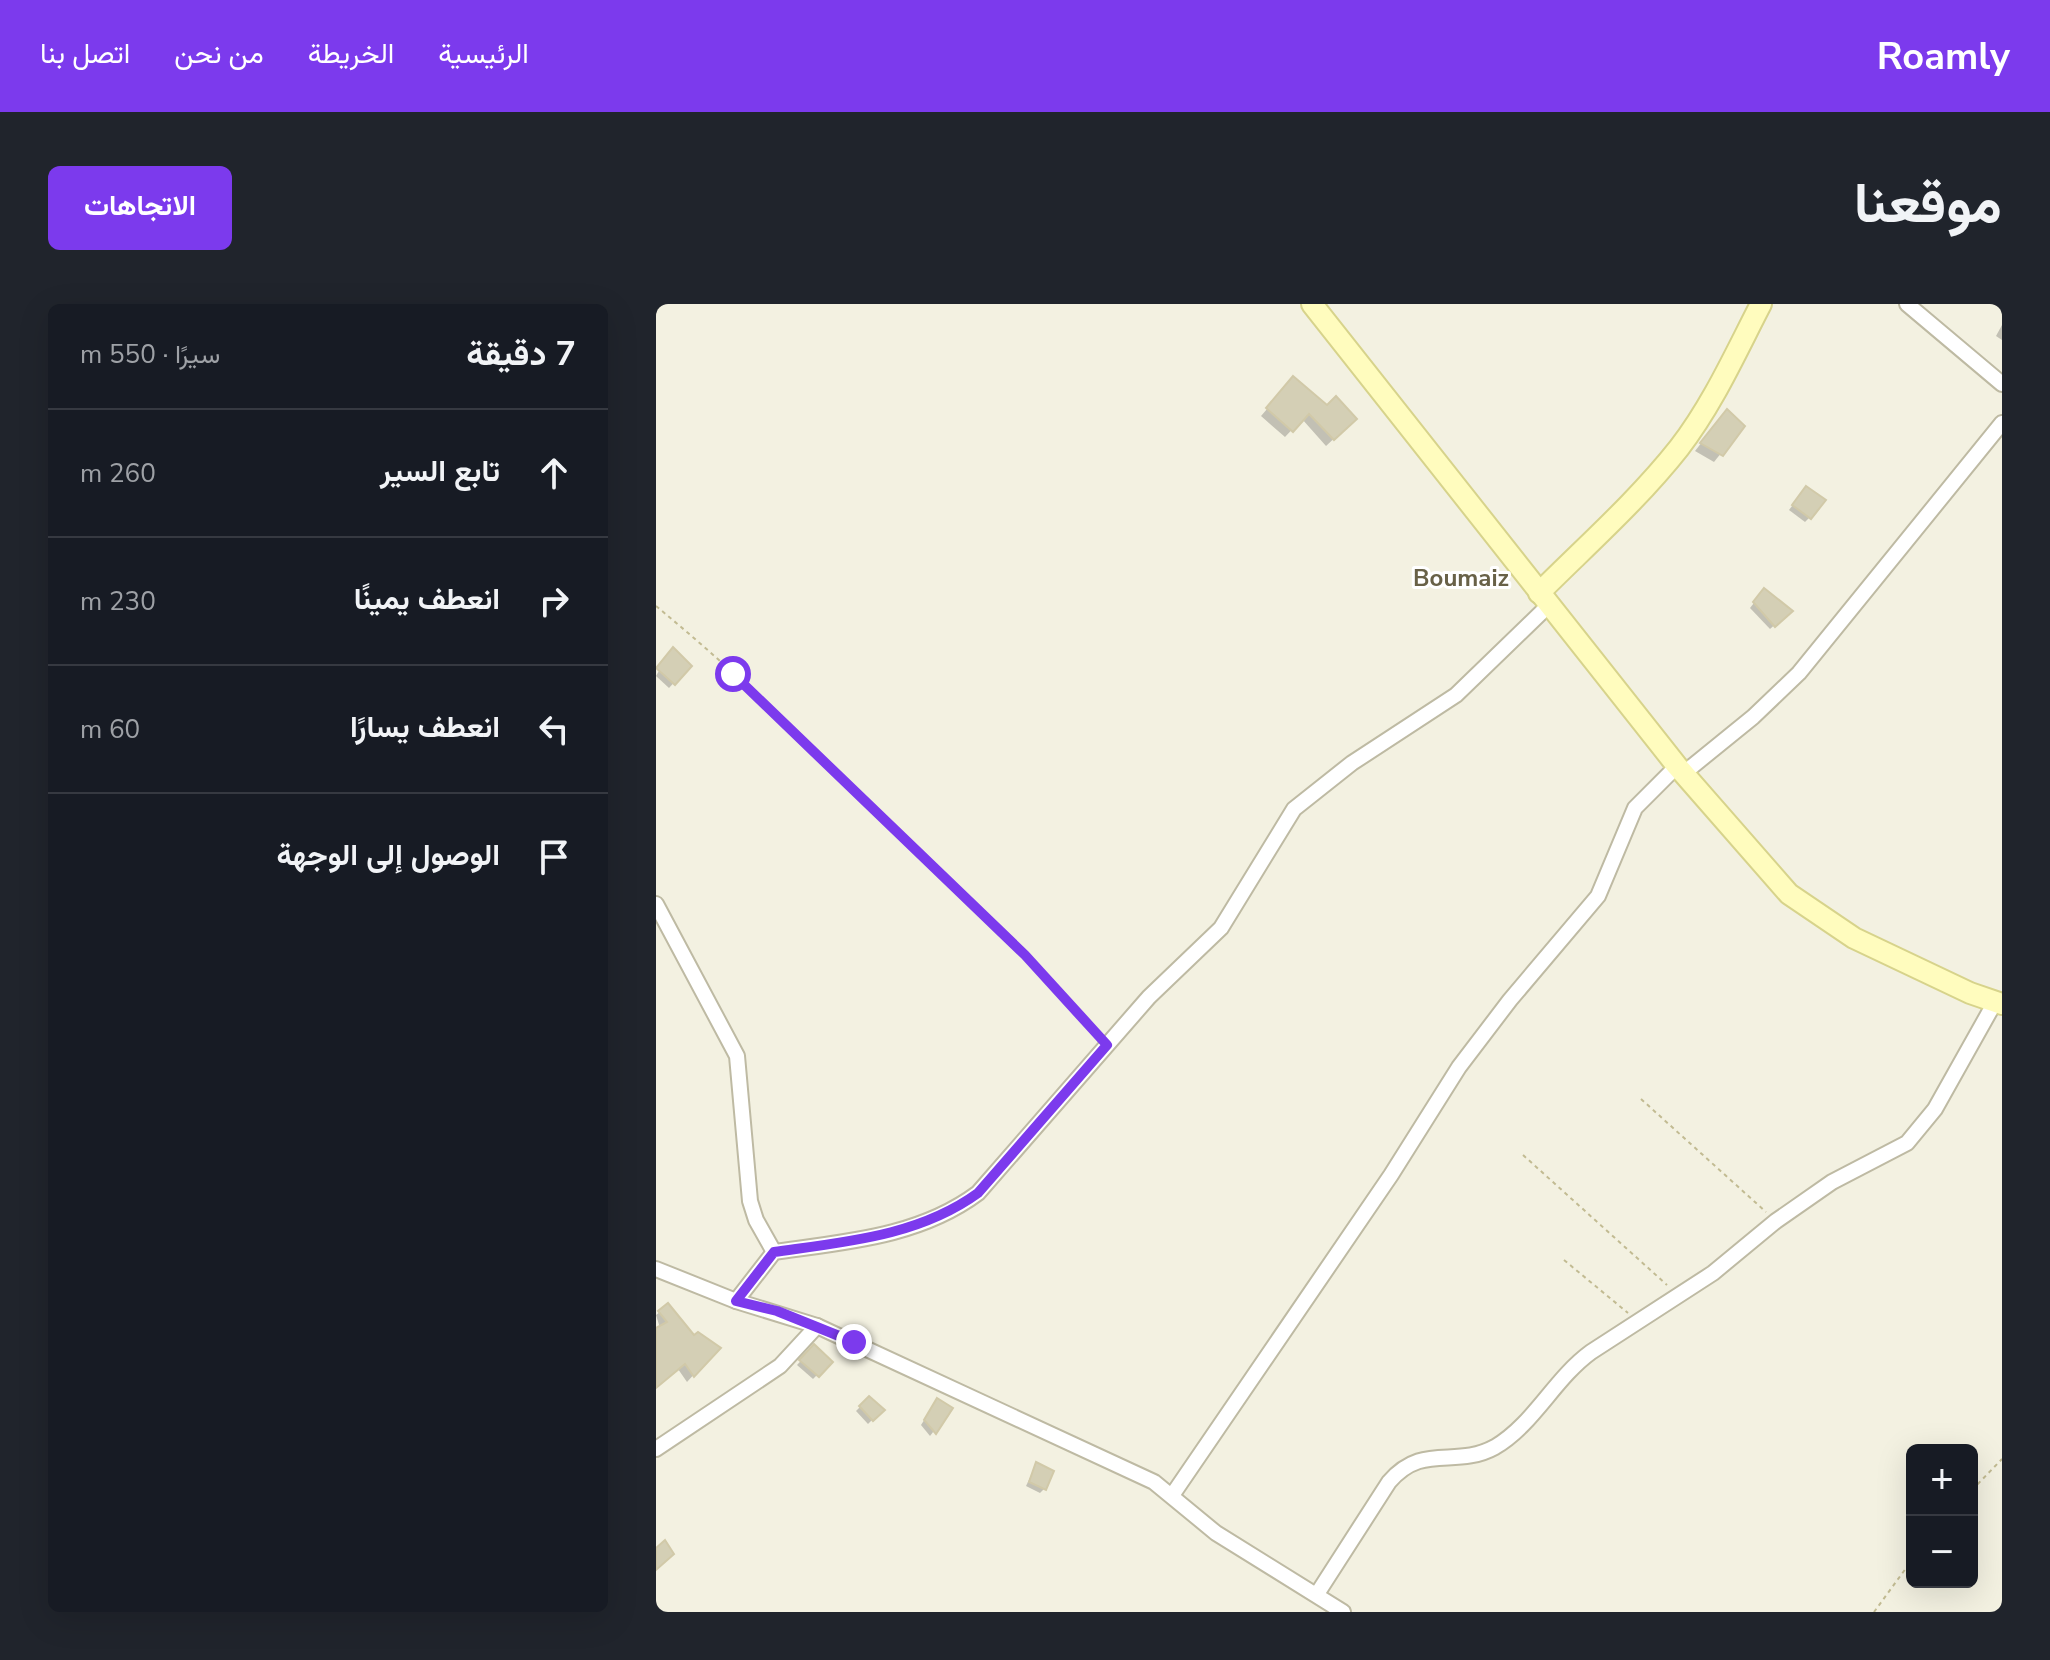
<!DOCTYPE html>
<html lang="ar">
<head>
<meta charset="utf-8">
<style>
  :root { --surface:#171b24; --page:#20242c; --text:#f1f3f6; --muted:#9ea1a6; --line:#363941; --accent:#7c3aed }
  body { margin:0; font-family:"Nunito Sans",Vazirmatn,sans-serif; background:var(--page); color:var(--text); direction:rtl }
  .controls { position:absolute; right:24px; bottom:24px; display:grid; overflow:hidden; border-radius:12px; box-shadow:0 8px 32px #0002 }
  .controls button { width:72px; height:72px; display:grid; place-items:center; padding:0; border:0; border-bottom:2px solid var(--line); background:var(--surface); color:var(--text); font:40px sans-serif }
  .stop { position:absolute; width:24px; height:24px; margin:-18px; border:6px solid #7c3aed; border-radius:50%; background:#fff }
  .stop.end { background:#7c3aed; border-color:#fff; box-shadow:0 2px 8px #0008 }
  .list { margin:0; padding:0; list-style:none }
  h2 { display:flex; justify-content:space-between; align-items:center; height:104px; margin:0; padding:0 32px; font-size:34px }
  h2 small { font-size:26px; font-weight:400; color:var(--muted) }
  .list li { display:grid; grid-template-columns:52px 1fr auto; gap:24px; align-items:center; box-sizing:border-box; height:128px; padding:0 32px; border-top:2px solid var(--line) }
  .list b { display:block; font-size:30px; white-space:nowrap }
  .list em { font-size:26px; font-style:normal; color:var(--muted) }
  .icon { flex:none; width:44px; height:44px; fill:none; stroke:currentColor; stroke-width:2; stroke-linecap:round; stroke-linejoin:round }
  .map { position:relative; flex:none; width:1346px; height:1308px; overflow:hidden; direction:ltr; border-radius:12px }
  header { display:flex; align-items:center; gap:48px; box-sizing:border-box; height:112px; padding:0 40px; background:var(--accent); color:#fff }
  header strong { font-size:38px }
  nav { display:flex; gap:44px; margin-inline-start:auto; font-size:28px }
  .intro { display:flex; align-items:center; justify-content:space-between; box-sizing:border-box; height:192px; padding:0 48px }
  h1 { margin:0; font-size:56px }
  .button { padding:20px 36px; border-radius:12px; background:var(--accent); color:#fff; font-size:28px; font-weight:700 }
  main { display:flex; gap:48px; padding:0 48px }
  aside { flex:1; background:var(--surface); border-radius:12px; box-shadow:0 8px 32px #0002 }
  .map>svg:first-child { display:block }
</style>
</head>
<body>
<header>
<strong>Roamly</strong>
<nav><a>الرئيسية</a><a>الخريطة</a><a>من نحن</a><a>اتصل بنا</a></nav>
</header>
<div class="intro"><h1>موقعنا</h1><a class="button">الاتجاهات</a></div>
<main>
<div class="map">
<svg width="1346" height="1308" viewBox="0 0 1346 1308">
  <rect width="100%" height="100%" fill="#f3f1e1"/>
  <!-- shadow -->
  <g fill="#0003">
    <path d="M1346,21V36L1340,32Z"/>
    <path d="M631,82L671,103L699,115L670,142L646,115L629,133L605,112Z"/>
    <path d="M1064,115L1086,123L1058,158L1039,147Z"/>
    <path d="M1146,189L1153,214L1149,218L1133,206Z"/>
    <path d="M1105,290L1134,307L1114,325L1094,304Z"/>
    <path d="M13,350L33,362L13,384L0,372Z"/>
    <path d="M12,1002L38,1034L62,1044L31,1078L22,1065L0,1083V1027L4,1024L0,1011Z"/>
    <path d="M158,1043L174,1058L157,1075L141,1061Z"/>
    <path d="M213,1094L226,1106L212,1120L200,1107Z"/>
    <path d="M281,1096L295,1105L274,1132L265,1121Z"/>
    <path d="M380,1161L388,1185L384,1189L370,1182Z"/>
  </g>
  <!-- building -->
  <g fill="#d4cfb5" stroke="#d1c9a8" stroke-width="2">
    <path d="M637,72L671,101L680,92L701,115L678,136L653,110L637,128L610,104Z"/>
    <path d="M1071,105L1089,122L1067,152L1044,139Z"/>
    <path d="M1150,182L1170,196L1155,215L1136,201Z"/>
    <path d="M1108,284L1137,307L1119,323L1097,298Z"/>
    <path d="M17,343L36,362L19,381L0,364Z"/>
    <path d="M12,999L38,1031L42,1028L65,1044L38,1073L29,1060L0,1084V1024L11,1018L2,1007Z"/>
    <path d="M158,1040L177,1058L163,1073L143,1056Z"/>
    <path d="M213,1092L229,1106L217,1117L203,1102Z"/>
    <path d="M281,1094L297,1104L280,1130L268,1116Z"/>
    <path d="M380,1158L398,1167L390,1186L373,1178Z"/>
    <path d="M9,1236L18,1250L0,1266V1244Z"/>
  </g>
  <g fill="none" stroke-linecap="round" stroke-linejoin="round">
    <!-- street casing -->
    <g stroke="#bebaa3" stroke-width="18">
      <g id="street">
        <path d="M1251,0L1346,80"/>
        <path d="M1028,469L1097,413L1143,369L1346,119"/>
        <path d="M0,600L81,752L94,897L100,916L118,948"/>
        <path d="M0,965L80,997L161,1022L498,1178L560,1229L687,1308"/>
        <path d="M80,997L118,948C189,938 263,933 322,889L493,693L565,624L638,505L696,459L800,391L893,301"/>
        <path d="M0,1145L124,1062L161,1022"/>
        <path d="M517,1190L735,871L803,763L854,696L942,592L979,504L1021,462"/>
        <path d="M661,1290L733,1178C767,1138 799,1165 839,1143C878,1120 898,1075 935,1048L1057,969L1120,917L1176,878L1251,839L1279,805L1339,698"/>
      </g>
    </g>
    <!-- secondary casing -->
    <g stroke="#d7d38b" stroke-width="24">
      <g id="secondary">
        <path d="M656,0L1021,462L1133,590L1198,634L1314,689L1346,700"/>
        <path d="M883,289C930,242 982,196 1023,144C1057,100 1080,48 1105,0"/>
      </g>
    </g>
    <!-- path -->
    <g stroke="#c2bb92" stroke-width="2" stroke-dasharray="4 4" stroke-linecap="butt">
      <path d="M0,302C86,373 167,452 246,530C313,596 381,660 442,731"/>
      <path d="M985,795L1110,908"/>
      <path d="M867,851L1011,981"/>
      <path d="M908,956L972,1009"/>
      <path d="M1316,1186L1346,1155"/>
      <path d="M1218,1308L1256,1256"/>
    </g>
    <!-- street -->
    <use href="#street" stroke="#fff" stroke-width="14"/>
    <!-- secondary -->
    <use href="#secondary" stroke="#fffcbe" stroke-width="20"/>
  </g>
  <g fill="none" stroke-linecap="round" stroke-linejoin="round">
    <!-- route -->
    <path stroke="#7c3aed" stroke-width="10" d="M77,370L369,651L451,741L322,889C263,932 189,938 118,948L80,997L121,1007L198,1038"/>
  </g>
  <g text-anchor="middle" stroke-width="6" stroke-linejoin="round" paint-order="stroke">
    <!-- quarter labels -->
    <g font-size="24" font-weight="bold" fill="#686147" stroke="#fff">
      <text x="805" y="282">Boumaiz</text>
    </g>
  </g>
</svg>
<div class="controls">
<button>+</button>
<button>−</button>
</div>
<div class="stop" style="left:77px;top:370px"></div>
<div class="stop end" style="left:198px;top:1038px"></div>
</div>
<aside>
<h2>7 دقيقة<small>سيرًا · 550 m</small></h2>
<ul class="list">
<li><svg class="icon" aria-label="ahead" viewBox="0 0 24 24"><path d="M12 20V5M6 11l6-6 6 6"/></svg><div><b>تابع السير</b></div><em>260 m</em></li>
<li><svg class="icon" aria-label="right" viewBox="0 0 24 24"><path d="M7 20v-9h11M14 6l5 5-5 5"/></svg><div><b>انعطف يمينًا</b></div><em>230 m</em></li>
<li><svg class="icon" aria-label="left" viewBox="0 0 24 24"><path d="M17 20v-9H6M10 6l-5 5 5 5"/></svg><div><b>انعطف يسارًا</b></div><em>60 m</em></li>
<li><svg class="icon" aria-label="arrive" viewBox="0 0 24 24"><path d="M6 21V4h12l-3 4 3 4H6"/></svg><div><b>الوصول إلى الوجهة</b></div></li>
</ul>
</aside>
</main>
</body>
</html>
